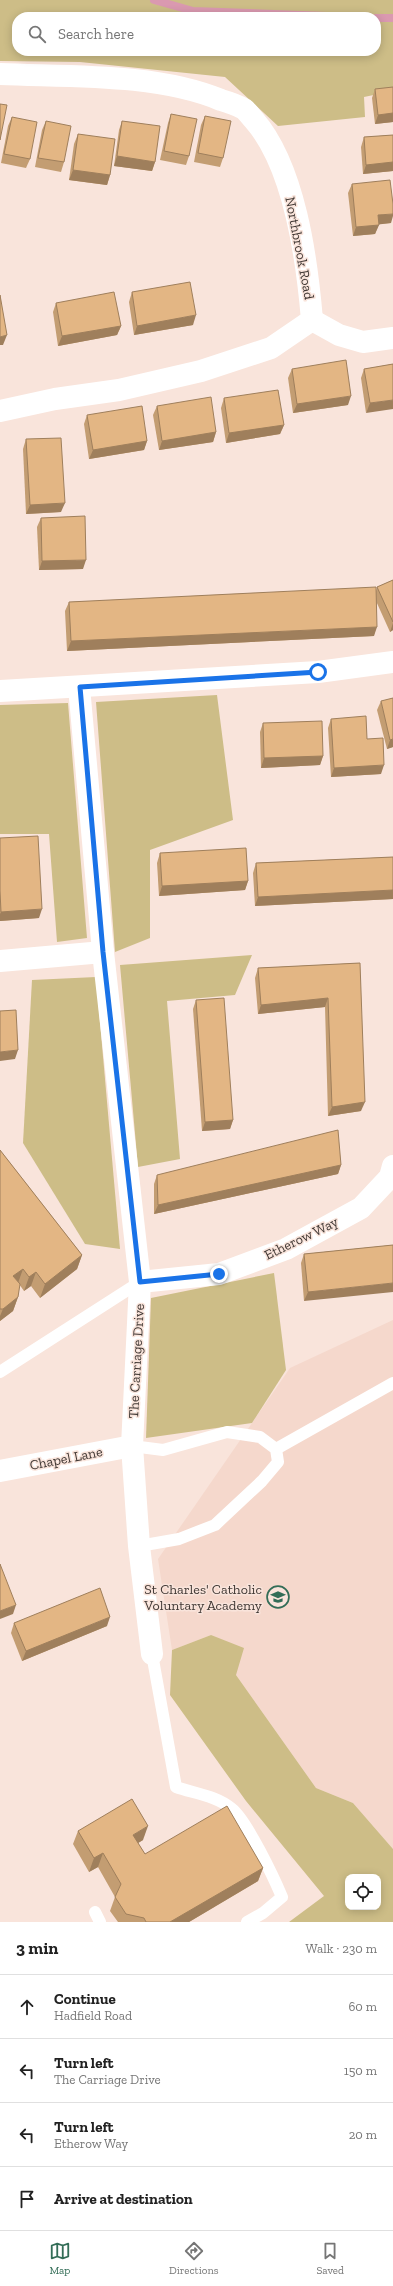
<!DOCTYPE html>
<html lang="en">
<head>
<meta charset="utf-8">
<style>
  :root { --surface:#fff; --page:#f2f2f2; --text:#222; --muted:#767676; --line:#e0e0e0; --accent:#336d57 }
  body { margin:0; font-family:"Zilla Slab",serif; background:var(--page); color:var(--text) }
  .controls { position:absolute; right:12px; bottom:12px; display:grid; overflow:hidden; border-radius:8px; box-shadow:0 2px 10px #0003 }
  .controls button { width:36px; height:36px; display:grid; place-items:center; padding:0; border:0; border-bottom:1px solid var(--line); background:var(--surface); color:var(--text); font:20px sans-serif }
  .stop { position:absolute; width:12px; height:12px; margin:-9px; border:3px solid #1a73e8; border-radius:50%; background:#fff }
  .stop.end { background:#1a73e8; border-color:#fff; box-shadow:0 1px 4px #0008 }
  .list { margin:0; padding:0; list-style:none }
  h2 { display:flex; justify-content:space-between; align-items:center; height:52px; margin:0; padding:0 16px; font-size:17px }
  h2 small { font-size:13px; font-weight:400; color:var(--muted) }
  .list li { display:grid; grid-template-columns:26px 1fr auto; gap:12px; align-items:center; box-sizing:border-box; height:64px; padding:0 16px; border-top:1px solid var(--line) }
  .list b { display:block; font-size:15px; white-space:nowrap }
  .list p { margin:0; font-size:13px; white-space:nowrap; color:var(--muted) }
  .list em { font-size:13px; font-style:normal; color:var(--muted) }
  .icon { flex:none; width:22px; height:22px; fill:none; stroke:currentColor; stroke-width:2; stroke-linecap:round; stroke-linejoin:round }
  .map { position:relative; flex:none; width:393px; height:1922px; overflow:hidden }
  .search { position:absolute; background:var(--surface); box-shadow:0 2px 10px #0003; left:12px; right:12px; top:12px; height:44px; display:flex; align-items:center; gap:10px; box-sizing:border-box; padding:0 14px; border-radius:16px; color:var(--muted); font-size:15px }
  .sheet { height:308px; background:var(--surface) }
  nav { display:flex; justify-content:space-around; align-items:center; box-sizing:border-box; height:56px; border-top:1px solid var(--line); background:var(--surface); font-size:11px; color:var(--muted) }
  nav a { display:grid; justify-items:center; gap:2px }
  nav .on { color:var(--accent) }
  .map>svg:first-child { display:block }
</style>
</head>
<body>
<div class="map">
<svg width="393" height="1922" viewBox="0 0 393 1922">
  <rect width="100%" height="100%" fill="#f9e4db"/>
  <!-- built -->
  <path fill="#f5d8cc" d="M393,1320V1849L353,1803L316,1788L236,1675L211,1635L172,1650L158,1559L290,1368Z"/>
  <!-- green -->
  <g fill="#cdbd87" fill-rule="evenodd">
    <path d="M0,0H393V91L364,97L365,117L278,126L225,77L80,62L0,61ZM17,17H376V51H17Z"/>
    <path d="M217,695L233,820L150,850V938L115,952L96,702Z"/>
    <path d="M68,703L87,938L57,942L49,834H0V705Z"/>
    <path d="M252,955L235,995L167,1001L180,1159L138,1167L120,965Z"/>
    <path d="M96,977L120,1249L85,1244L23,1143L32,980Z"/>
    <path d="M274,1273L286,1370L252,1423L146,1438L151,1298Z"/>
    <path d="M211,1635L244,1648L236,1675L316,1788L353,1803L393,1849V1922H289L324,1896L246,1801L170,1695L172,1650ZM348,1877H378V1907H348Z"/>
  </g>
  <g fill="none" stroke-linecap="round" stroke-linejoin="round">
    <!-- stream -->
    <g stroke="#da99b0" stroke-width="8">
      <path d="M154,0L193,11L354,17"/>
      <path d="M376,18H393"/>
    </g>
    <!-- service -->
    <g stroke="#fff" stroke-width="12">
      <path d="M0,1372L140,1282"/>
      <path d="M132,1446L163,1450L227,1432L260,1437L276,1449L278,1462L262,1481L215,1525L179,1539L139,1546"/>
      <path d="M276,1449L393,1383"/>
      <path d="M152,1654L176,1787C193,1793 218,1796 232,1809C247,1821 274,1878 282,1897L263,1913L247,1922"/>
      <path d="M95,1912L100,1922"/>
    </g>
    <!-- minor -->
    <g stroke="#fff" stroke-width="22">
      <path d="M0,74C70,77 156,73 221,100C228,102 237,105 244,109C247,111 251,117 254,120C295,167 307,260 312,320L271,348L201,371L119,390L55,399L0,411"/>
      <path d="M312,320L339,335L363,342L393,338"/>
      <path d="M79,687L103,952L140,1282L132,1446L139,1546L152,1654"/>
      <path d="M0,961L103,952"/>
      <path d="M140,1282L219,1274L286,1249L361,1208L390,1177L393,1166"/>
      <path d="M0,1471L132,1446"/>
    </g>
    <!-- tertiary -->
    <path stroke="#fff" stroke-width="22" d="M0,691L318,672L393,662"/>
  </g>
  <!-- wall -->
  <g fill="#c39d72">
    <path d="M393,87V122L375,124L372,98L375,89Z"/>
    <path d="M171,114L189,156L186,165L160,160L168,123Z"/>
    <path d="M205,116L223,158L220,167L194,162L201,125Z"/>
    <path d="M12,117L30,159L26,168L1,163L8,126Z"/>
    <path d="M46,121L64,162L61,172L35,167L42,130Z"/>
    <path d="M122,121L155,162L152,171L114,166L119,130Z"/>
    <path d="M78,134L110,175L107,185L69,180L74,144Z"/>
    <path d="M393,135V171L363,174L361,147L364,137Z"/>
    <path d="M352,184L391,223L379,224L375,234L353,236L348,193Z"/>
    <path d="M132,292L193,325L134,335L129,302Z"/>
    <path d="M56,303L121,326L117,335L58,346L53,312Z"/>
    <path d="M393,364L366,413L361,378L364,369Z"/>
    <path d="M292,369L348,405L293,413L288,378Z"/>
    <path d="M224,398L284,425L280,434L226,443L221,408Z"/>
    <path d="M157,406L216,432L213,442L159,450L153,415Z"/>
    <path d="M87,415L147,441L144,450L89,459L84,424Z"/>
    <path d="M26,439L61,512L26,514L23,449Z"/>
    <path d="M41,518L83,569L39,570L37,527Z"/>
    <path d="M393,580V630L390,632L376,601L374,636L67,651L65,611L69,602L376,591L377,587Z"/>
    <path d="M381,701L393,747L387,749L377,710Z"/>
    <path d="M331,719L367,739L381,774L331,777L328,728Z"/>
    <path d="M263,723L323,756L320,765L261,768L260,732Z"/>
    <path d="M0,838L39,918L0,921Z"/>
    <path d="M160,853L248,881L245,890L159,896L157,863Z"/>
    <path d="M393,857V899L255,906L253,873L256,863Z"/>
    <path d="M360,963L361,1111L328,1116L325,1007L258,1014L255,978L258,968Z"/>
    <path d="M196,1000L233,1120L230,1129L202,1131L193,1009Z"/>
    <path d="M0,1150L82,1255L77,1269L40,1298L31,1286L24,1291L19,1284L18,1297L13,1311L0,1321Z"/>
    <path d="M341,1165L338,1174L154,1214V1184L157,1175Z"/>
    <path d="M393,1245L304,1301L301,1263L304,1254Z"/>
    <path d="M14,1623L107,1626L22,1661L11,1633Z"/>
    <path d="M78,1831L143,1840L138,1843L145,1854L263,1868L258,1881L189,1922H118L110,1911L115,1897L98,1867L89,1872L73,1844Z"/>
  </g>
  <!-- shaded-wall -->
  <g fill="#9f7f5c">
    <path d="M393,113V122L375,124L378,115Z"/>
    <path d="M117,156L155,162L152,171L114,166Z"/>
    <path d="M393,162V171L363,174L366,165Z"/>
    <path d="M73,170L110,175L107,185L69,180Z"/>
    <path d="M393,214V216L391,223L374,225L378,215Z"/>
    <path d="M379,225L375,234L353,236L356,227Z"/>
    <path d="M196,315L193,325L134,335L137,326Z"/>
    <path d="M121,326L117,335L58,346L62,336Z"/>
    <path d="M7,335L3,345H0V337Z"/>
    <path d="M351,396L348,405L293,413L297,404Z"/>
    <path d="M393,400V409L366,413L370,403Z"/>
    <path d="M284,425L280,434L226,443L229,433Z"/>
    <path d="M216,432L213,442L159,450L162,441Z"/>
    <path d="M147,441L144,450L89,459L93,450Z"/>
    <path d="M65,503L61,512L26,514L30,505Z"/>
    <path d="M86,560L83,569L39,570L42,561Z"/>
    <path d="M393,623V630L390,632Z"/>
    <path d="M377,627L374,636L67,651L71,641Z"/>
    <path d="M393,739V747L387,749L390,740Z"/>
    <path d="M323,756L320,765L261,768L264,758Z"/>
    <path d="M384,765L381,774L331,777L334,768Z"/>
    <path d="M248,881L245,890L159,896L162,886Z"/>
    <path d="M393,890V899L255,906L258,897Z"/>
    <path d="M42,909L39,918L0,921V914L1,912Z"/>
    <path d="M328,998L325,1007L258,1014L261,1005Z"/>
    <path d="M18,1050L15,1059L0,1061V1052Z"/>
    <path d="M365,1102L361,1111L328,1116L332,1107Z"/>
    <path d="M233,1120L230,1129L202,1131L205,1122Z"/>
    <path d="M341,1165L338,1174L154,1214L158,1205Z"/>
    <path d="M82,1255L77,1269L40,1298L45,1284Z"/>
    <path d="M23,1269L18,1283L13,1276Z"/>
    <path d="M36,1272L31,1286L24,1291L29,1277Z"/>
    <path d="M393,1283V1292L304,1301L308,1292Z"/>
    <path d="M18,1297L13,1311L0,1321V1316L3,1309Z"/>
    <path d="M16,1605L13,1614L0,1619V1611Z"/>
    <path d="M110,1617L107,1626L22,1661L26,1651Z"/>
    <path d="M148,1826L143,1840L128,1849L133,1835Z"/>
    <path d="M103,1853L98,1867L89,1872L94,1858Z"/>
    <path d="M263,1868L258,1881L189,1922H170Z"/>
  </g>
  <!-- building -->
  <g fill="#e3b684" stroke="#9f7f5c">
    <path d="M393,87V113L378,115L375,89Z"/>
    <path d="M0,104L7,105L0,140Z"/>
    <path d="M171,114L197,119L189,156L164,151Z"/>
    <path d="M205,116L231,121L223,158L198,153Z"/>
    <path d="M12,117L37,122L30,159L4,154Z"/>
    <path d="M46,121L71,126L64,162L38,158Z"/>
    <path d="M122,121L160,126L155,162L117,156Z"/>
    <path d="M78,134L115,139L110,175L73,170Z"/>
    <path d="M393,135V162L366,165L364,137Z"/>
    <path d="M390,180L393,204V214L378,215L379,225L356,227L352,184Z"/>
    <path d="M190,282L196,315L137,326L132,292Z"/>
    <path d="M114,292L121,326L62,336L56,303Z"/>
    <path d="M0,295L7,335L0,337Z"/>
    <path d="M346,360L351,396L297,404L292,369Z"/>
    <path d="M393,364V400L370,403L364,369Z"/>
    <path d="M278,390L284,425L229,433L224,398Z"/>
    <path d="M211,397L216,432L162,441L157,406Z"/>
    <path d="M142,406L147,441L93,450L87,415Z"/>
    <path d="M61,438L65,503L30,505L26,439Z"/>
    <path d="M85,516L86,560L42,561L41,518Z"/>
    <path d="M393,580V622L377,587Z"/>
    <path d="M376,587L377,627L71,641L69,602Z"/>
    <path d="M393,698V739L390,740L381,701Z"/>
    <path d="M366,716L367,739L383,738L384,765L334,768L331,719Z"/>
    <path d="M322,721L323,756L264,758L263,723Z"/>
    <path d="M38,836L42,909L1,912L0,891V838Z"/>
    <path d="M246,848L248,881L162,886L160,853Z"/>
    <path d="M393,857V890L258,897L256,863Z"/>
    <path d="M360,963L365,1102L332,1107L328,998L261,1005L258,968Z"/>
    <path d="M224,998L233,1120L205,1122L196,1000Z"/>
    <path d="M16,1010L18,1050L0,1052V1011Z"/>
    <path d="M338,1130L341,1165L158,1205L157,1175Z"/>
    <path d="M0,1150L82,1255L45,1284L36,1272L29,1277L23,1269L13,1276L20,1284L18,1297L3,1309H0Z"/>
    <path d="M393,1245V1283L308,1292L304,1254Z"/>
    <path d="M0,1564L16,1605L0,1611Z"/>
    <path d="M100,1588L110,1617L26,1651L14,1623Z"/>
    <path d="M132,1799L148,1826L133,1835L145,1854L227,1806L263,1868L170,1922H146L144,1918L126,1914L115,1897L121,1884L103,1853L94,1858L78,1831Z"/>
  </g>
  <g fill="none" stroke-linecap="round" stroke-linejoin="round">
    <!-- route -->
    <path stroke="#1a73e8" stroke-width="5" d="M219,1274L140,1282L103,952L80,687L318,672"/>
  </g>
  <!-- icons -->
  <defs>
    <g id="school-ring" transform="scale(1.15)"><circle r="9.5" fill="#f9e4db" stroke="#336d57" stroke-width="1.5"/><path d="M0-5L7-2L0 1L-7-2ZM-4 1L0 2.5L4 1V4Q0 6-4 4Z" fill="#336d57"/></g>
  </defs>
  <g fill-rule="evenodd">
    <use href="#school-ring" x="278" y="1597"/>
  </g>
  <g text-anchor="middle" stroke-width="3" stroke-linejoin="round" paint-order="stroke">
    <!-- street labels -->
    <g font-size="14" fill="#403834" stroke="#f9e4db">
      <text transform="translate(300 248) rotate(79)" y="5">Northbrook Road</text>
      <text transform="translate(301 1238) rotate(-26)" y="5">Etherow Way</text>
      <text transform="translate(136 1361) rotate(-87)" y="5">The Carriage Drive</text>
      <text transform="translate(66 1458) rotate(-11)" y="5">Chapel Lane</text>
    </g>
    <!-- poi labels -->
    <g font-size="14" fill="#403834" stroke="#f9e4db" text-anchor="end">
      <text x="262" y="1594">St Charles' Catholic<tspan x="262" dy="16">Voluntary Academy</tspan></text>
    </g>
  </g>
</svg>
<div class="controls">
<button><svg class="icon" aria-label="locate" viewBox="0 0 24 24"><circle cx="12" cy="12" r="6"/><path d="M12 2v4M12 18v4M2 12h4M18 12h4"/></svg></button>
</div>
<div class="stop" style="left:318px;top:672px"></div>
<div class="stop end" style="left:219px;top:1274px"></div>
<div class="search"><svg class="icon" aria-label="search" viewBox="0 0 24 24"><circle cx="10" cy="10" r="6"/><path d="M15 15l6 6"/></svg>Search here</div>
</div>
<section class="sheet">
<h2>3 min<small>Walk · 230 m</small></h2>
<ul class="list">
<li><svg class="icon" aria-label="ahead" viewBox="0 0 24 24"><path d="M12 20V5M6 11l6-6 6 6"/></svg><div><b>Continue</b><p>Hadfield Road</p></div><em>60 m</em></li>
<li><svg class="icon" aria-label="left" viewBox="0 0 24 24"><path d="M17 20v-9H6M10 6l-5 5 5 5"/></svg><div><b>Turn left</b><p>The Carriage Drive</p></div><em>150 m</em></li>
<li><svg class="icon" aria-label="left" viewBox="0 0 24 24"><path d="M17 20v-9H6M10 6l-5 5 5 5"/></svg><div><b>Turn left</b><p>Etherow Way</p></div><em>20 m</em></li>
<li><svg class="icon" aria-label="arrive" viewBox="0 0 24 24"><path d="M6 21V4h12l-3 4 3 4H6"/></svg><div><b>Arrive at destination</b></div></li>
</ul>
</section>
<nav>
<a class="on"><svg class="icon" aria-label="map" viewBox="0 0 24 24"><path d="M3 6l6-2 6 2 6-2v14l-6 2-6-2-6 2zM9 4v14M15 6v14"/></svg>Map</a>
<a><svg class="icon" aria-label="directions" viewBox="0 0 24 24"><path d="M12 3l9 9-9 9-9-9zM9 14v-3h6M13 9l2 2-2 2"/></svg>Directions</a>
<a><svg class="icon" aria-label="saved" viewBox="0 0 24 24"><path d="M7 4h10v16l-5-4-5 4z"/></svg>Saved</a>
</nav>
</body>
</html>
